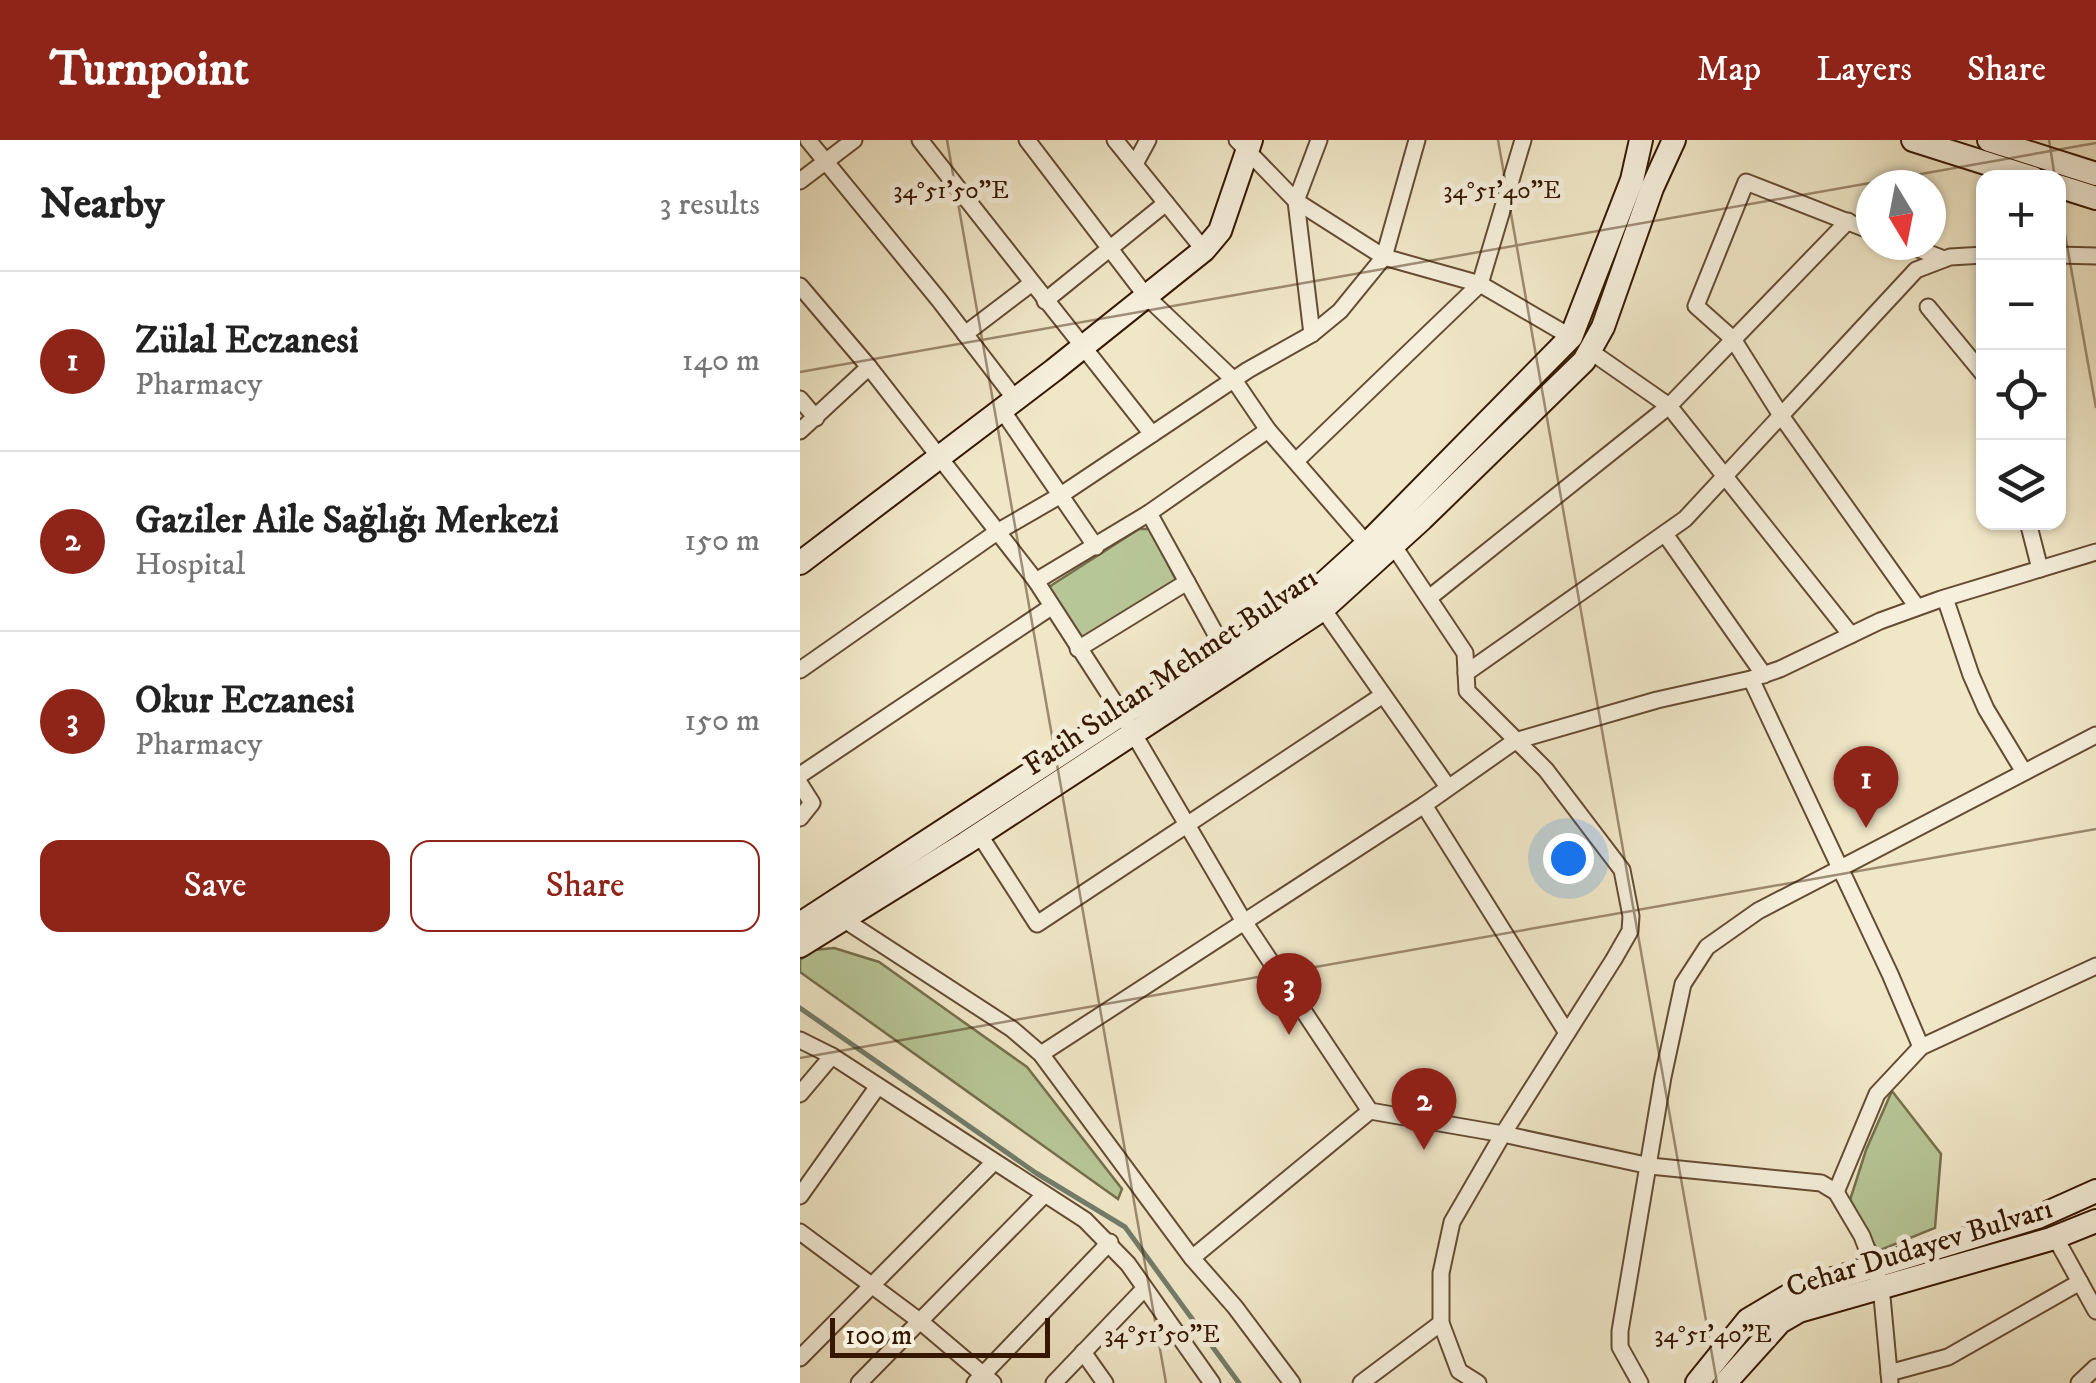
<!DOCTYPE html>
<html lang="en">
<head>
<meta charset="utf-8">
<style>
  :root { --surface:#fff; --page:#f6f6f6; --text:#222; --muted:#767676; --line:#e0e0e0; --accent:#8f2418 }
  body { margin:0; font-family:"IM FELL DW Pica",serif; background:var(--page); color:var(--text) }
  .controls { position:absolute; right:30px; top:30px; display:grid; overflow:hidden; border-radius:20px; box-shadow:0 2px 8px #0004 }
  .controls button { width:90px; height:90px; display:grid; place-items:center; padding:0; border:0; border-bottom:2px solid var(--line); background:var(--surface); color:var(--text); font:50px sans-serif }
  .compass { position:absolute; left:1056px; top:30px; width:90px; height:90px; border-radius:50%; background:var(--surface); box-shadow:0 2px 8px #0004; rotate:170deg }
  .scale { position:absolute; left:30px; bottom:25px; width:220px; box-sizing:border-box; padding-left:10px; border:5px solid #361802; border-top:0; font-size:28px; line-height:35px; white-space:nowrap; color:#361802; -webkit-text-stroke:8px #f5efdb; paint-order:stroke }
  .you { position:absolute; left:768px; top:718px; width:35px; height:35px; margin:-25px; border:8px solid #fff; border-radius:50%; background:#1a73e8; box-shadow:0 0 0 15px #1a73e833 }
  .badge { display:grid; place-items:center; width:65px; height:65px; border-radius:50%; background:var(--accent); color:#fff; font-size:32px; font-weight:700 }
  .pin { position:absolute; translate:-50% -82px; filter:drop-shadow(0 2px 5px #0008) }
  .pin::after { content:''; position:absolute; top:52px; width:35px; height:30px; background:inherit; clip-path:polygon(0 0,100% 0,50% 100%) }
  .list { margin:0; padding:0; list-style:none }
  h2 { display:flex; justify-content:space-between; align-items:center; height:130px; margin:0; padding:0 40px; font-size:42px }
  h2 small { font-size:32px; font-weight:400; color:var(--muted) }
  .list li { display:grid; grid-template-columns:65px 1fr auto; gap:30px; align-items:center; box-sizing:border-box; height:180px; padding:0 40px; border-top:2px solid var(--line) }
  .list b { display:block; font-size:38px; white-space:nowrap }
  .list p { margin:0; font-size:32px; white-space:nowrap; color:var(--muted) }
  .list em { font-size:32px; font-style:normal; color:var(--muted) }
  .actions { display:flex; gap:20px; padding:30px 40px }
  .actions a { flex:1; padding:22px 0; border:2px solid var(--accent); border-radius:20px; text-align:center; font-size:35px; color:var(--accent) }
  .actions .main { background:var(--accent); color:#fff }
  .icon { flex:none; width:55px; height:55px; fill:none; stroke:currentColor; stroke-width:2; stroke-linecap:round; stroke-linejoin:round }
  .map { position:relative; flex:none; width:1296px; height:1243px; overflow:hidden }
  header { display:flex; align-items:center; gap:60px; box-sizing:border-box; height:140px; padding:0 50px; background:var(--accent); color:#fff }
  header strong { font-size:48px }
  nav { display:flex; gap:55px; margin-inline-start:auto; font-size:35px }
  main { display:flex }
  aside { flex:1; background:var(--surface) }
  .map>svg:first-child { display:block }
</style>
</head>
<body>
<header>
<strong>Turnpoint</strong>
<nav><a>Map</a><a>Layers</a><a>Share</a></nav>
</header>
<main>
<aside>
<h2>Nearby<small>3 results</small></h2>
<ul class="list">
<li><span class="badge">1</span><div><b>Zülal Eczanesi</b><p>Pharmacy</p></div><em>140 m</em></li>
<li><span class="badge">2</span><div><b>Gaziler Aile Sağlığı Merkezi</b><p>Hospital</p></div><em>150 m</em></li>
<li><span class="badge">3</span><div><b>Okur Eczanesi</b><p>Pharmacy</p></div><em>150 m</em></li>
</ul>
<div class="actions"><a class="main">Save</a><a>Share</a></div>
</aside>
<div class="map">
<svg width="1296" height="1243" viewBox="0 0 1296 1243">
  <rect width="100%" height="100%" fill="#f0e7c7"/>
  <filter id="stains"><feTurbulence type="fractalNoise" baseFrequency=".002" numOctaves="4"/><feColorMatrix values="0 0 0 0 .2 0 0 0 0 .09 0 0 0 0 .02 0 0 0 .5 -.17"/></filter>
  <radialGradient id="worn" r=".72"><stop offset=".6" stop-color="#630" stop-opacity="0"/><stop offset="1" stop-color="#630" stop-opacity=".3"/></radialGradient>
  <!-- green -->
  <g fill="#b7c697" stroke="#766f4c" stroke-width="2.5">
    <path d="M339,389H350L377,442L277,505L241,452Z"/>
    <path d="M34,808L79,822L227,927L322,1049L318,1059L0,832V820L14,810Z"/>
    <path d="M1092,951L1141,1014L1135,1088L1078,1111L1050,1060L1066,1010Z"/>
  </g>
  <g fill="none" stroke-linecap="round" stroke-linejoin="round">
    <!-- stream -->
    <path stroke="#737d6a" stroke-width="5" d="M0,868L236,1033L325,1087L439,1243"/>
    <!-- street casing -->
    <g stroke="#644c33" stroke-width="19">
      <g id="street">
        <path d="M8,0L139,160L215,259"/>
        <path d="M120,0L352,294"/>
        <path d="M227,0L346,156L434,240L468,290L567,404"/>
        <path d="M315,0L404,110"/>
        <path d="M437,0L496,61L584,117L680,144L771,197"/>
        <path d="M335,24L348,0"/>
        <path d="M0,41L54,0"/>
        <path d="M1071,91L946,42L896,166L933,199L982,277L1117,467"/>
        <path d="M1108,105L1144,119"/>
        <path d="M1258,115L1296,116"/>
        <path d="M0,146L69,227L236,441L322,574L443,780L570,971L703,994L850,1026L1021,1043L1036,1052L1062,1096L1081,1146L1090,1243"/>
        <path d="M245,161L366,63"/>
        <path d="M1128,167L1184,235"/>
        <path d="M165,194L232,143"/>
        <path d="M512,194L496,61L519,0"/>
        <path d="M790,211L869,266L1051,495"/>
        <path d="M0,259L16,278"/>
        <path d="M202,270L296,407"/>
        <path d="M0,291L69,227"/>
        <path d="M496,321L680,144L723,0"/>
        <path d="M349,373L425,511"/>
        <path d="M1228,382L1240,429"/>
        <path d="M865,394L964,535"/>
        <path d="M593,405L665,513L667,551L746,630L822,730L831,776L830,791L814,819L703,994L652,1082L641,1133V1183L659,1231L678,1243"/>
        <path d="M236,441L349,373L468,290"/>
        <path d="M629,458L869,266L1048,81"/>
        <path d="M1145,458L1171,535L1186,569L1224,632"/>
        <path d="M523,469L648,647"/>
        <path d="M278,509L387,442"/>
        <path d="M0,530L197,392L261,355L448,230L512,194L540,171L584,117L617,0"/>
        <path d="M666,533L885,379L1116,130L1150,117L1184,115"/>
        <path d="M951,539L1090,834L1121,907"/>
        <path d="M0,635L251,467"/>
        <path d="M0,644L12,663L0,678"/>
        <path d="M624,665L767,893"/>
        <path d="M179,694L237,784L583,555"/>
        <path d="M43,779L212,889L241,914L392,1118L435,1167L492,1243"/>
        <path d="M0,900L32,916L285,1080L328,1124L412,1243"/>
        <path d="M241,914L624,665L715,601L857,560L951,539L980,529L1080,481L1141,459L1296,412"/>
        <path d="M0,954L32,916"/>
        <path d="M1036,1052L1077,954L1121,907L1296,826"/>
        <path d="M0,1056L78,946"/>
        <path d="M0,1092L121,1182L193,1243"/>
        <path d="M1255,1097L1296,1171"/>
        <path d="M392,1118L570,971"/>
        <path d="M283,1212L305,1243"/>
        <path d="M0,1218L194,1022"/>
        <path d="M1089,1233L1148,1217L1280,1142"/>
        <path d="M59,1243L244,1055"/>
        <path d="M175,1243L310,1102"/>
        <path d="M254,1243L344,1149"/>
        <path d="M561,1243L641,1183"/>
        <path d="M840,1243L820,1207V1191L863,937L883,844L907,807L958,771L1296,595"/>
        <path d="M1279,1243L1296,1227"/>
      </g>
    </g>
    <!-- secondary casing -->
    <g stroke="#361802" stroke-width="26">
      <g id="secondary">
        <path d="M1113,0L1233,38"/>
        <path d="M1189,0L1296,34"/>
        <path d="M1258,46L1296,58"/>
        <path d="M0,423L254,230L404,110L420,91L451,0"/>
        <path d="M0,784L322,574L389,536L523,444L567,404L771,197L832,40L841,0"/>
        <path d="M0,806L166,703L523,469L622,379L784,221L803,187L852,48L874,0"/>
        <path d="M897,1243L948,1180L1000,1149L1238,1077L1296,1051"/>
        <path d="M925,1243L980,1182L999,1171L1251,1099L1296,1081"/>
      </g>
    </g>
    <!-- street -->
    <use href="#street" stroke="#f5efdb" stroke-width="15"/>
    <!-- secondary -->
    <use href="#secondary" stroke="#f5efdb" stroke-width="22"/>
  </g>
  <!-- ticks -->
  <path fill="none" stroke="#361802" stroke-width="2.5" stroke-opacity="0.45" d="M147,0L366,1243M698,0L917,1243M1249,0L1255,38M1258,55L1296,268M0,232L1296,3M0,918L1296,689"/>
  <g text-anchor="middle" stroke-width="10" stroke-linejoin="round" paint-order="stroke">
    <!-- street labels -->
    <g font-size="30" fill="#361802" stroke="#f5efdb">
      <text transform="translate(370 531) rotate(-34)" y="10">Fatih Sultan Mehmet Bulvarı</text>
      <text transform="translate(1119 1107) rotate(-17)" y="10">Cehar Dudayev Bulvarı</text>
    </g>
  </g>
  <g font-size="25" text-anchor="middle" fill="#361802" stroke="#f5efdb" stroke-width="10" stroke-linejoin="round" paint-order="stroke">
    <text x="151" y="58">34°51'50"E</text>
    <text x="702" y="58">34°51'40"E</text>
    <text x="362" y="1202">34°51'50"E</text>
    <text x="913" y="1202">34°51'40"E</text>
  </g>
  <rect width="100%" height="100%" filter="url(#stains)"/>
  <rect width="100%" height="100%" fill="url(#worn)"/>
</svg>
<div class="controls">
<button>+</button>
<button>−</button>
<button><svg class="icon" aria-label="locate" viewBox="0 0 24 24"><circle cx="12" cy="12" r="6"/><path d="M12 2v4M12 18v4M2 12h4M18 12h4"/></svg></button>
<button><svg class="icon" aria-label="layers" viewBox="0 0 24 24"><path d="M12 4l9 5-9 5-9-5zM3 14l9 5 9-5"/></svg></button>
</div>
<svg class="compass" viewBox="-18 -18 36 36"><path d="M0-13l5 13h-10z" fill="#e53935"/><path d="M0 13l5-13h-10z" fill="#767676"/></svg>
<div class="scale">100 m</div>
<div class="you"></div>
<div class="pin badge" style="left:1066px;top:688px">1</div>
<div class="pin badge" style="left:624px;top:1010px">2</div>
<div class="pin badge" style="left:489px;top:895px">3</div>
</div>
</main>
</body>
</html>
